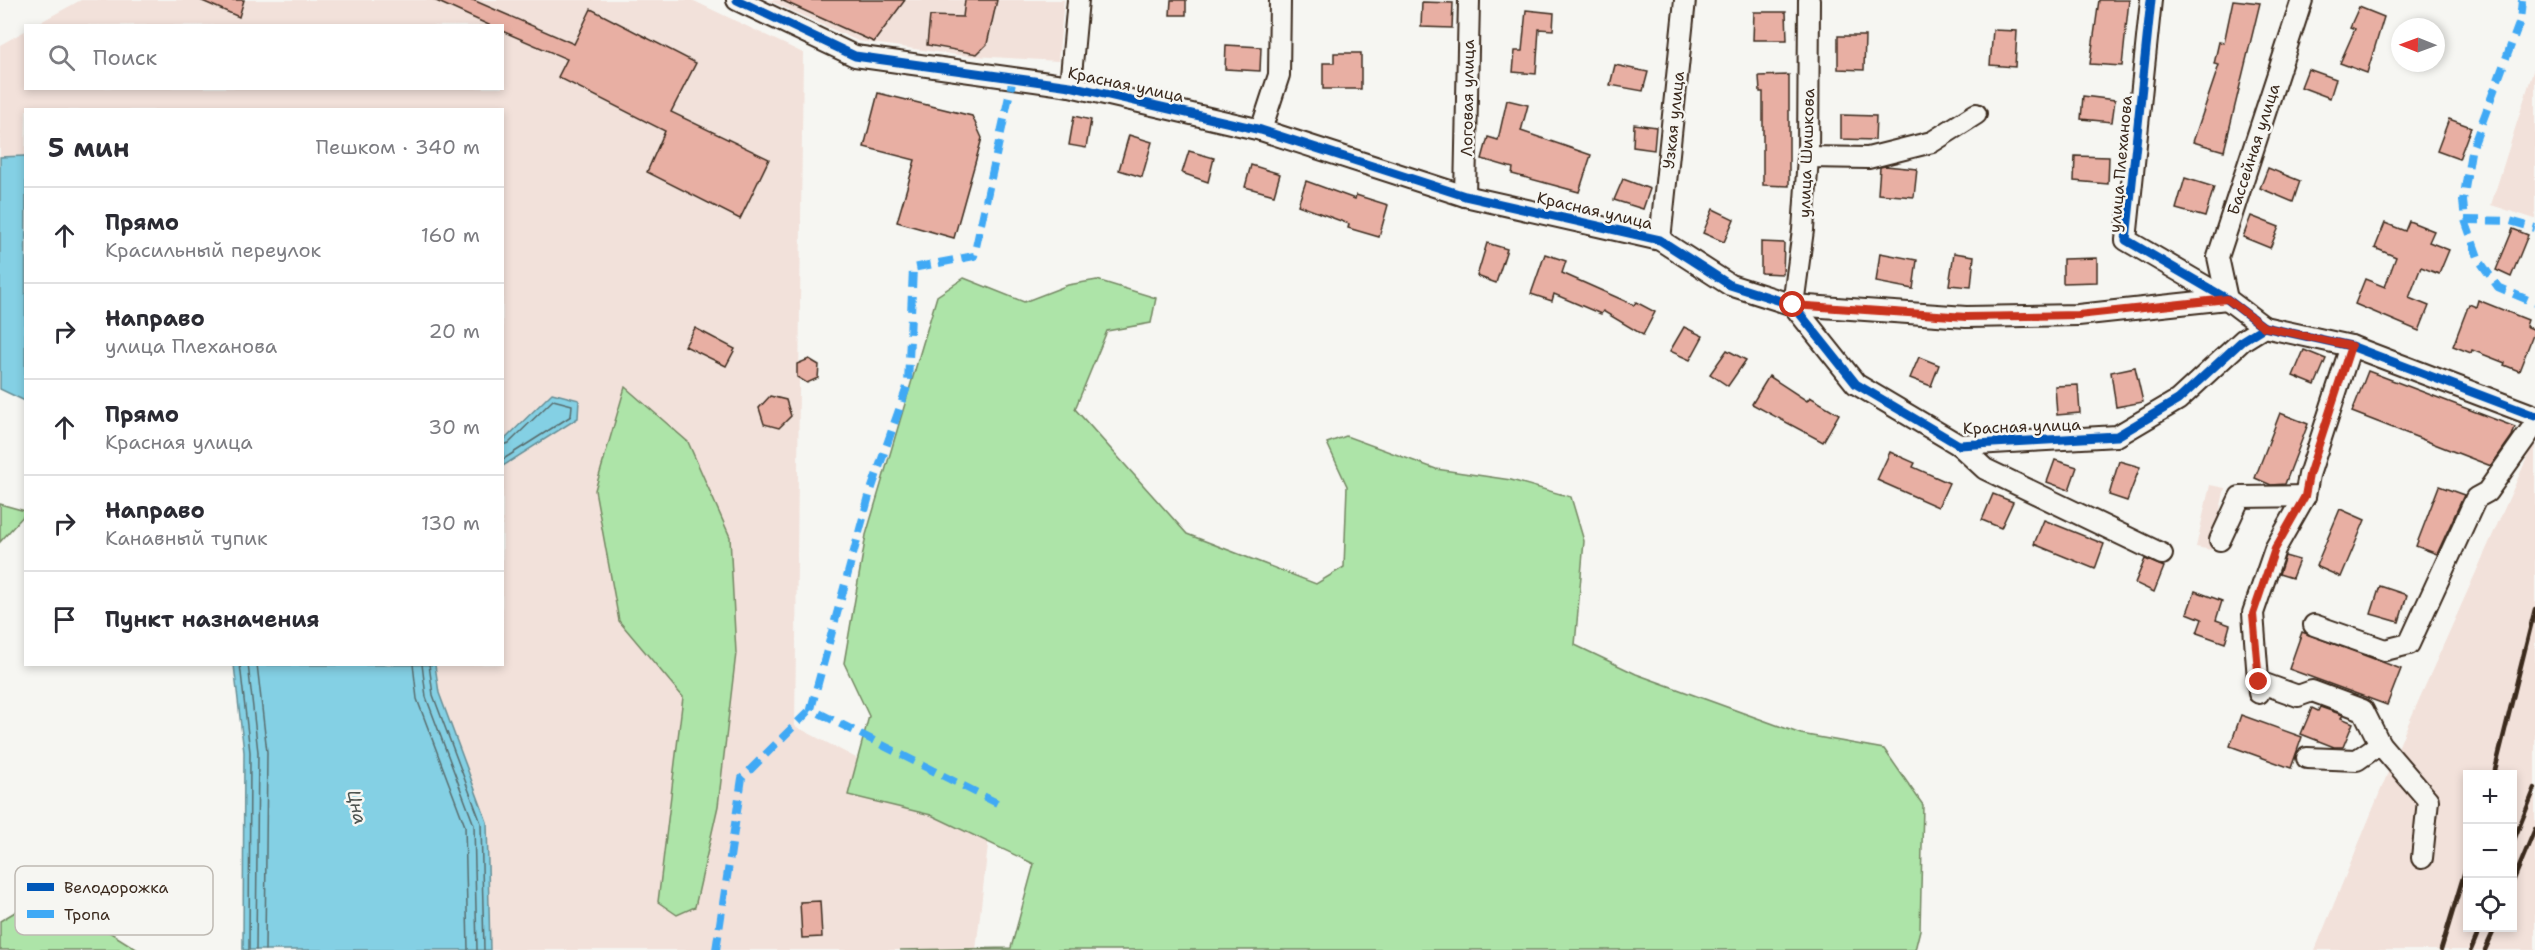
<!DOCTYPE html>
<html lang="ru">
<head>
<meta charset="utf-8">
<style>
  :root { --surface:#fff; --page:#f2f2f3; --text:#2b2b33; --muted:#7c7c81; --line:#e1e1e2 }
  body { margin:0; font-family:"Shantell Sans",sans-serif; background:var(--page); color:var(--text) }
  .controls { position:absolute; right:18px; bottom:18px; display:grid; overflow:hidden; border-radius:0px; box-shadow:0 3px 9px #0003 }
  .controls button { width:54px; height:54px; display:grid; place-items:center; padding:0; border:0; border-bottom:2px solid var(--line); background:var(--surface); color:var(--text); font:30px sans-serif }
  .compass { position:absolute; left:2391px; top:18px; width:54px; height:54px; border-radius:50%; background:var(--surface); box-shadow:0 3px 9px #0003; rotate:271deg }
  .stop { position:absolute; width:18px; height:18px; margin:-14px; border:4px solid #c8321e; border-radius:50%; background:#fff }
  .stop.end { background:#c8321e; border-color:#fff; box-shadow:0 2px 6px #0008 }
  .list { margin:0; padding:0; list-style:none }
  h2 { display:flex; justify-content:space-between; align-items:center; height:78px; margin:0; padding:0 24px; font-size:26px }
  h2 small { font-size:20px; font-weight:400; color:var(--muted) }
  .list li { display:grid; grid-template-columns:39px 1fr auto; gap:18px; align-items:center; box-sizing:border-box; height:96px; padding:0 24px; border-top:2px solid var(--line) }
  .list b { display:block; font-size:22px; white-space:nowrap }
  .list p { margin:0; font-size:20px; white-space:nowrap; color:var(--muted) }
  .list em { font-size:20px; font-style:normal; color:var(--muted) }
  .icon { flex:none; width:33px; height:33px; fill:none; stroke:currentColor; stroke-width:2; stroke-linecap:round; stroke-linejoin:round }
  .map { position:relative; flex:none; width:2535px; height:950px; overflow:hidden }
  .search { position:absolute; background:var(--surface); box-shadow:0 3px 9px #0003; left:24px; top:24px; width:480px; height:66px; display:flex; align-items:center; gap:15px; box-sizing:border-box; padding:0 21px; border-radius:0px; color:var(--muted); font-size:22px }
  .panel { position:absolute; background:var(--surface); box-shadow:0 3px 9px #0003; left:24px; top:108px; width:480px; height:558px; border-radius:0px }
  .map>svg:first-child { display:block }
</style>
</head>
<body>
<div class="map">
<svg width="2535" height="950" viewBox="0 0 2535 950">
  <rect width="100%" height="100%" fill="#f6f6f2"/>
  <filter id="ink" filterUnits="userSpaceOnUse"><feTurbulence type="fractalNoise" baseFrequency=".0167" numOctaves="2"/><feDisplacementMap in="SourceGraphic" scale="12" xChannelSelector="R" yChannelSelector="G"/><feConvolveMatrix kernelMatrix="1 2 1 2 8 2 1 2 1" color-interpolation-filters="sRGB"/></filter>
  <g filter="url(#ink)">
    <!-- built -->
    <g fill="#f2e1da" fill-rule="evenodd">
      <path d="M81,0H692L803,53L795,726L990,828L976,950H490L487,822L439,693L435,665L502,664L503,466L578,418L579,400L552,393L503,441L502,110H26L25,156L0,157V45L25,31L26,88H502V26L35,25Z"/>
      <path d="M768,0H1064L1058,61L958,55L858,41Z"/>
      <path d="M2535,65V219L2491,205Z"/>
      <path d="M2535,440V950H2315L2405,731ZM2468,774H2512V928H2468Z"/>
      <path d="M2210,485L2225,488L2211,550L2196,547Z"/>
    </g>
    <!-- green -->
    <g fill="#ade4a8" stroke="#748763" stroke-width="1.5">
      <path d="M964,278L1024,302L1068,285L1097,280L1156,298L1151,323L1107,331L1075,409L1187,534L1316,584L1344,567L1347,486L1327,443L1346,436L1436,469L1511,480L1571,497L1584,541L1575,645L1636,674L1801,734L1884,749L1923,805L1920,930L1915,950H900L1011,948L1034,864L931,815L848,795L869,716L844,663L866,535L937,296Z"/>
      <path d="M625,387L688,442L730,537L736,653L718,806L695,907L677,915L658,902L683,697L619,621L595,490Z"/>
      <path d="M0,504L25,511L26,513L0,542Z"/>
      <path d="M47,893L138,950H0V921Z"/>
    </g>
    <!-- water -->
    <g fill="#84d0e4" stroke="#678e95" stroke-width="1.5">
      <path d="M25,156H26L25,401L0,389V157Z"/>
      <path d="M552,393L579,400L578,418L503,466V441Z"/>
      <path d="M234,665H435L439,693L487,822L490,950H243L244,752Z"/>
    </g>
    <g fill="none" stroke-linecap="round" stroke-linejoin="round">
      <!-- shore -->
      <g stroke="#586c6d" stroke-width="1.5">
        <path d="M502,445L509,443L553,400L572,405L571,416L502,460"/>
        <path d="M240,664L250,752L249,950"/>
        <path d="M248,664L258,752L256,950"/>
        <path d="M257,664L267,752L265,950"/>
        <path d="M413,664L417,699L465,826L468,950"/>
        <path d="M422,664L426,697L474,825L477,950"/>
        <path d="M429,664L433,695L481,823L484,950"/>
      </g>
    </g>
    <!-- building -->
    <g fill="#e8afa3" stroke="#3b2a1e" stroke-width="1.5">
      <path d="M200,0H244L239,17Z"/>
      <path d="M434,0H473L574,44L591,9L696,63L671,112L769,159L740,219L647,172L665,131L558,77L567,59L502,31V26H491Z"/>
      <path d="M781,0H905L874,42Z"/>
      <path d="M965,0H997L987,44L977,54L927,45L930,16L963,17Z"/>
      <path d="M1171,0H1186V15H1170Z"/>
      <path d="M2099,0H2129L2122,66L2090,64Z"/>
      <path d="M2233,0L2260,3L2224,151L2193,142L2219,65L2214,64L2219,42L2224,43Z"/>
      <path d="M1422,2L1453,3L1452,28L1421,27Z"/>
      <path d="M2359,7L2384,17L2367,73L2340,63L2355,29L2350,27Z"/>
      <path d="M1526,10L1554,13L1553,30L1539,29L1536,74L1513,72L1515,51H1522Z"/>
      <path d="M1754,12H1786L1787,40H1753Z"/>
      <path d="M1993,30L2017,31L2015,67L1990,65Z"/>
      <path d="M1838,36H1865L1864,70L1838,69Z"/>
      <path d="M1226,45L1261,47L1260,71L1225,69Z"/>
      <path d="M1334,53H1361V89H1323V63H1334Z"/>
      <path d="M1615,65L1648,72L1643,91L1610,85Z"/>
      <path d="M2308,69L2336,79L2330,98L2301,87Z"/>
      <path d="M1789,75V186L1763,185V92H1760L1759,76Z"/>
      <path d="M878,93L972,116L982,138L954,238L897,222L915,160L864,147Z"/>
      <path d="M2083,96L2115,100L2112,122L2081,119Z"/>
      <path d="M1507,100L1528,105L1521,131L1591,155L1579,192L1512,174L1513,168L1482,159L1488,137L1498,140Z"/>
      <path d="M1841,115L1876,116L1875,140L1841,139Z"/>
      <path d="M1074,116L1091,120L1086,148L1069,145Z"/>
      <path d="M2449,119L2471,127L2459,159L2437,151Z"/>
      <path d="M1634,124L1656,127L1654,150L1633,147Z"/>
      <path d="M1129,135L1152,142L1142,177L1119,170Z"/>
      <path d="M1189,151L1214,158L1208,182L1182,173Z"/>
      <path d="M2075,156L2109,157L2108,184L2074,181Z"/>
      <path d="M1251,165L1280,174L1274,195L1245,187Z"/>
      <path d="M1885,166L1917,169L1914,197L1878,194L1880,167Z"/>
      <path d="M2268,168L2300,181L2293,202L2260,188Z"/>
      <path d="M2185,178L2214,187L2205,217L2176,209Z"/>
      <path d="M1623,179L1650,189L1643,209L1614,200Z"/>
      <path d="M1306,181L1355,199L1356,195L1388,205L1379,237L1348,228L1349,224L1298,205Z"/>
      <path d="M1713,209L1734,219L1724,242L1703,233Z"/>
      <path d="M2251,216L2279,227L2270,248L2243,237Z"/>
      <path d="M2409,221L2434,231L2429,242L2449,250L2439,274L2421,267L2409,298L2429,306L2419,331L2355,304L2365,279L2385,287L2396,257L2375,248L2385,223L2405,231Z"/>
      <path d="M2513,229L2528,235L2511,277L2496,270Z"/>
      <path d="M1761,242L1784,243L1783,274L1761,273Z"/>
      <path d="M1487,243L1507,249L1496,283L1477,276Z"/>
      <path d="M1880,253L1917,260L1913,289L1876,282Z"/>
      <path d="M1954,253L1974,256L1971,287L1949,285Z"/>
      <path d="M1545,254L1566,261L1562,273L1634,305L1636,302L1655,312L1643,335L1603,311L1601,314L1554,294L1552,301L1531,294Z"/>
      <path d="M2097,258V282L2063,283V259Z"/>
      <path d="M2478,300L2528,320L2526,326L2535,330L2519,371L2504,365L2505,363L2472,350L2471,353L2453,346L2469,304L2476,307Z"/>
      <path d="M1684,327L1703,336L1690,360L1670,351Z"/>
      <path d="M695,328L735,349L726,366L685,346Z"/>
      <path d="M1727,350L1746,360L1728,386L1710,374Z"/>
      <path d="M2304,350L2326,359L2315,385L2293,376Z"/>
      <path d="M1919,357L1939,365L1931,386L1910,378Z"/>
      <path d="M809,359L819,365L818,378L807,383L797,377V364Z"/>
      <path d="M2135,367L2143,402L2116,407L2111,372Z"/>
      <path d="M2368,371L2515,427L2512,436L2491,466L2352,412Z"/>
      <path d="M1769,376L1807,401L1810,397L1839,414L1823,442L1752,404Z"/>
      <path d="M2078,385L2080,413L2057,415L2055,386Z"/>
      <path d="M770,396L786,400L791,416L779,428L764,424L759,408Z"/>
      <path d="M2280,413L2308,424L2285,484L2271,485L2255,478Z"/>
      <path d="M1890,452L1915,463L1913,467L1949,483L1938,507L1877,480Z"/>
      <path d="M2055,460L2077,467L2069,490L2047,482Z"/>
      <path d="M2119,461L2140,467L2127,501L2109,495Z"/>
      <path d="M2439,486L2464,495L2437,554L2416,546Z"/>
      <path d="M1993,494L2013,502L2001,528L1982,520Z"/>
      <path d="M2340,509L2365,520L2341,577L2316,566Z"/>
      <path d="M2044,520L2104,544L2095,569L2034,544Z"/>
      <path d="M2285,556L2299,560L2292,578L2279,574Z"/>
      <path d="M2145,559L2164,567L2154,592L2135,583Z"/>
      <path d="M2380,586L2407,595L2399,622L2371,614Z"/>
      <path d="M2195,591L2222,601L2216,620L2230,625L2225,643L2197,633L2202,619L2187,613Z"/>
      <path d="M2302,632L2401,669L2387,705L2289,669Z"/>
      <path d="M2320,707L2343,715L2341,718L2353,723L2343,747H2334L2301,734L2312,708L2318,711Z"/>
      <path d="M2241,715L2302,737L2291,768L2230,746Z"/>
      <path d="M820,901L822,937L802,938L800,902Z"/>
    </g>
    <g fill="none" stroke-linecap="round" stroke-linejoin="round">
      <!-- minor casing -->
      <g stroke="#3b2a1e" stroke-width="24">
        <g id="minor">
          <path d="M737,0L855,56L1070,86L1261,130L1465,196L1660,240L1730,285L1793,305L1856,384L1959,445L2117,436L2178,400L2243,340L2264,327L2351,346L2535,416"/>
          <path d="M1809,0L1808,157L1803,230L1793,305L1966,317L2078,315L2227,299"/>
          <path d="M2151,0L2126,240L2227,299L2264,327"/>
          <path d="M1070,86L1078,0"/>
          <path d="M1261,130L1279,75L1280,0"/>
          <path d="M1808,157L1868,158L1932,142L1976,114"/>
          <path d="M1465,196L1469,0"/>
          <path d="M1660,240L1685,0"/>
          <path d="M2227,299L2218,257L2302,0"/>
          <path d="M1959,445L1985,469L2162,554"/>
          <path d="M2220,540L2240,497L2305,496"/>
          <path d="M2314,625L2385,650L2409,644L2476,498L2487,492L2535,424"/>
          <path d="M2259,682L2298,696L2312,691L2363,710L2380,744L2428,800L2422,858"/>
          <path d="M2259,693L2253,613L2275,549L2305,496L2309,475L2351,346"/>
          <path d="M2307,758L2357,760L2380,744"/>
        </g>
      </g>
      <!-- minor -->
      <use href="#minor" stroke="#f6f6f2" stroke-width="20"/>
      <!-- rail -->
      <g stroke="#3b2a1e" stroke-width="4.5">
        <path d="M2494,774L2535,609"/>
        <path d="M2512,845L2535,788"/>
        <path d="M2512,884L2535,829"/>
        <path d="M2441,950L2468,861"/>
        <path d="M2471,950L2480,928"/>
        <path d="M2485,950L2495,928"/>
      </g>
      <!-- quiet -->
      <g stroke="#3fa9f5" stroke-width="8" stroke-dasharray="15 8" stroke-linecap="butt">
        <path d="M2522,0L2520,21L2471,152L2463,201L2465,220L2479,260L2498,287L2535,303"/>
        <path d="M2465,220L2510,221L2535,228"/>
        <path d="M997,803L811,709L869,496L908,384L913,268L974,256L1013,78"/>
        <path d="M716,950L742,778L811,709"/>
      </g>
      <!-- cycleway casing -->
      <g stroke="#f6f6f2" stroke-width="13">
        <g id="cycleway">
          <path d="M737,0L855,56L1070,86L1261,130L1465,196L1660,240L1730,285L1793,305L1856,384L1959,445L2117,436L2178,400L2243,340L2264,327L2351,346L2535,416"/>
          <path d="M2151,0L2126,240L2227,299L2264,327"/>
        </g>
      </g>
      <!-- cycleway -->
      <use href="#cycleway" stroke="#0057b8" stroke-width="9"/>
    </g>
  </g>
  <g fill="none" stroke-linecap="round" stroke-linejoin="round" filter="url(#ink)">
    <!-- route -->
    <path stroke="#c8321e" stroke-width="8" d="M1793,305L1966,317L2078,315L2227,299L2264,327L2351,346L2309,475L2305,496L2275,549L2253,614L2259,682"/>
  </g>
  <g text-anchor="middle" stroke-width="5" stroke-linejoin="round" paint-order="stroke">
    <!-- street labels -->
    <g font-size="16" fill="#3b2a1e" stroke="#f6f6f2">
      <text transform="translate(1126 84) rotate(12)" y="6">Красная улица</text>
      <text transform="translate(1467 98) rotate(-89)" y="6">Логовая улица</text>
      <text transform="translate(1673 120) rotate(-84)" y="6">Узкая улица</text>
      <text transform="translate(2253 149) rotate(-72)" y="6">Бассейная улица</text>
      <text transform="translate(1806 153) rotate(-88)" y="6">улица Шишкова</text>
      <text transform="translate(2120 164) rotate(-85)" y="6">улица Плеханова</text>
      <text transform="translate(1595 210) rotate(13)" y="6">Красная улица</text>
      <text transform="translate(2022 426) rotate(-2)" y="6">Красная улица</text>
    </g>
    <!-- water labels -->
    <g font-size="18" font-style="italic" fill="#4d5450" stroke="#f6f6f2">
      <text transform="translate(357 807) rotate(77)" y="6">Цна</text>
    </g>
  </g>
  <!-- legend -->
  <rect x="15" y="866" width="198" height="69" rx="9" fill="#f6f6f2" stroke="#beb9b2" stroke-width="1.5"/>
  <rect x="27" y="883" width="27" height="8" fill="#0057b8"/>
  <rect x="27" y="910" width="27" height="8" fill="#3fa9f5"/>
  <g font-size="16" fill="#3b2a1e">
    <text x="64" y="893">Велодорожка</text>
    <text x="64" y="920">Тропа</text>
  </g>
</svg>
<div class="controls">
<button>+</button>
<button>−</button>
<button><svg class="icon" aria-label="locate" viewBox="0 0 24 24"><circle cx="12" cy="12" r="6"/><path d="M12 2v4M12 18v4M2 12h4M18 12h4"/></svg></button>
</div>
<svg class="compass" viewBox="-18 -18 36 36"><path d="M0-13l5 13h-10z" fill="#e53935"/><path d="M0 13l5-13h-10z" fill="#7c7c81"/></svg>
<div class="stop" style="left:1793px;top:305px"></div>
<div class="stop end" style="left:2259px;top:682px"></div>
<div class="search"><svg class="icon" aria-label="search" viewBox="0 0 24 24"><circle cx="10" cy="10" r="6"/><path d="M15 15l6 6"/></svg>Поиск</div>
<section class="panel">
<h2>5 мин<small>Пешком · 340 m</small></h2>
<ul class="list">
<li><svg class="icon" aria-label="ahead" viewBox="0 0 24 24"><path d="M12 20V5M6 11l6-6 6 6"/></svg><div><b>Прямо</b><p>Красильный переулок</p></div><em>160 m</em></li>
<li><svg class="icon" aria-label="right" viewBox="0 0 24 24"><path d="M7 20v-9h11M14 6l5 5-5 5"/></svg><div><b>Направо</b><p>улица Плеханова</p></div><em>20 m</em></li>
<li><svg class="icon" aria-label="ahead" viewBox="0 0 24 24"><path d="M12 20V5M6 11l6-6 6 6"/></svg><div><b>Прямо</b><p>Красная улица</p></div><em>30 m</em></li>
<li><svg class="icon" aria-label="right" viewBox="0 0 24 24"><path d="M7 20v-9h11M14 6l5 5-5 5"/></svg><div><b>Направо</b><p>Канавный тупик</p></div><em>130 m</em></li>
<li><svg class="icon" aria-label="arrive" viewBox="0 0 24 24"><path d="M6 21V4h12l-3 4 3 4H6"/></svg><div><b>Пункт назначения</b></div></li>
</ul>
</section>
</div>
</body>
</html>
